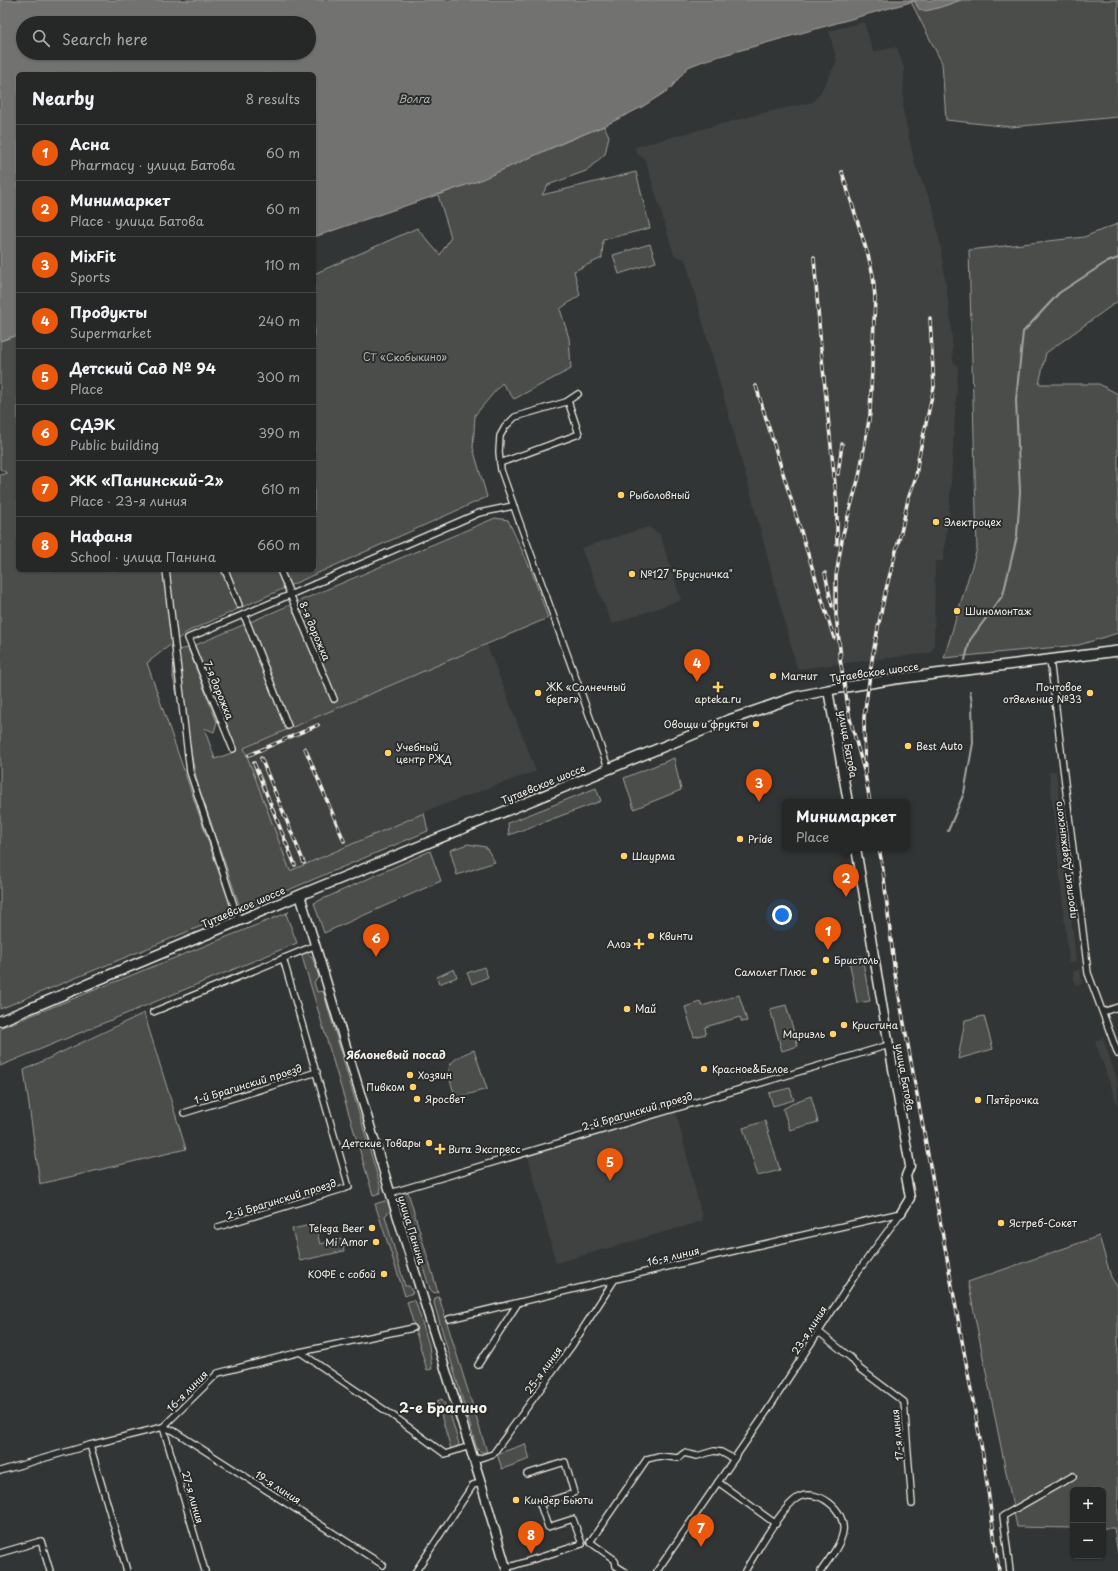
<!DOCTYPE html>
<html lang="en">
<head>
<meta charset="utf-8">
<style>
  :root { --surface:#262828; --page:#2e3030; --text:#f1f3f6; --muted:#a4a6a8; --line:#424445; --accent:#ea580c }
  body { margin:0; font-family:"Playpen Sans",sans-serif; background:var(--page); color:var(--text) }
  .controls { position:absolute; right:12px; bottom:12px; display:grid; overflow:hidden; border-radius:6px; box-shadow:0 1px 3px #0004 }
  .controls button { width:36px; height:36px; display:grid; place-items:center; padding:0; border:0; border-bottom:1px solid var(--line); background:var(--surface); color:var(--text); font:20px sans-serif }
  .you { position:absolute; left:782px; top:915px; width:14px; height:14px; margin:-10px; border:3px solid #fff; border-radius:50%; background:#1a73e8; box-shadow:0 0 0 6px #1a73e833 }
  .badge { display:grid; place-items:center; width:26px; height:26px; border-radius:50%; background:var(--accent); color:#fff; font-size:13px; font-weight:700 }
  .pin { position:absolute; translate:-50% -33px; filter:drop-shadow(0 1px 2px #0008) }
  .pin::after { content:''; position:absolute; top:21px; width:14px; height:12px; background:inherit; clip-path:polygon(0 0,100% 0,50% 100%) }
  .popup { position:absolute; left:782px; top:799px; width:128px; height:52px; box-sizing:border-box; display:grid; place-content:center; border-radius:6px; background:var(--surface); filter:drop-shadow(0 1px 3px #0005); font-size:13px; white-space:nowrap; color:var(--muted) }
  .popup b { font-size:15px; color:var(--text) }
  .popup::after { content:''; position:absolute; left:50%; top:100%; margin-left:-8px; border:8px solid transparent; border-top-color:var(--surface) }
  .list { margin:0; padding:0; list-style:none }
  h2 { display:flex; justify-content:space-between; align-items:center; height:52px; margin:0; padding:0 16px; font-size:17px }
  h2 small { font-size:13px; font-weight:400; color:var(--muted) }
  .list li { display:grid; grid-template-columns:26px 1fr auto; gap:12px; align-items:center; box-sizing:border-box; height:56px; padding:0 16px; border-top:1px solid var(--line) }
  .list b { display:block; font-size:15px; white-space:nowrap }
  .list p { margin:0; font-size:13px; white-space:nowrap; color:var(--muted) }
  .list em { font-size:13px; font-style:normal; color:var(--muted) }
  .icon { flex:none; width:22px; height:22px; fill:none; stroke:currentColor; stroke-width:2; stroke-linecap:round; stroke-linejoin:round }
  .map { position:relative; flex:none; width:1118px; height:1571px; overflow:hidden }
  .search { position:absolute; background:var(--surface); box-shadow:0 1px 3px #0004; left:16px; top:16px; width:300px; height:44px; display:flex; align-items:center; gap:10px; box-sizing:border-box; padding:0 14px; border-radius:22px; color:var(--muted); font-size:15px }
  .panel { position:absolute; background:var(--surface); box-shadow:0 1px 3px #0004; left:16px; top:72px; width:300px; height:500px; border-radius:6px }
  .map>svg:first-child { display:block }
</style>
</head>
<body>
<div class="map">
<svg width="1118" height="1571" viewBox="0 0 1118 1571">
  <rect width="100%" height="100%" fill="#323535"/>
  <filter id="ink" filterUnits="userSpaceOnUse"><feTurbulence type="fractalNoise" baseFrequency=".025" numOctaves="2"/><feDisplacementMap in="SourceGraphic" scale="8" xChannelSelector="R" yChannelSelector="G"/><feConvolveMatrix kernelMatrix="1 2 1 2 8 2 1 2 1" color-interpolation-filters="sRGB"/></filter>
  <g filter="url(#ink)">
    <!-- built -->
    <g fill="#404242">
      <path d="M864,22L873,52L897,47L904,68L903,110L915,165L933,207L941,250L951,322L953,361L958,367L949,514L943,561H935L934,647L930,653L797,669L752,498L685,259L674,255L645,159L637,154L635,147L763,113L813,102L819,95L837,61L829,31Z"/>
      <path d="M648,527L660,534L681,600L612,624L581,548Z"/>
      <path d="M487,645L536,771L434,808L290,871L244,749L447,661Z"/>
      <path d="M1056,771L1076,962L1069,963L1049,772Z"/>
      <path d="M1080,970L1082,984L1075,985L1073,971Z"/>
      <path d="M1103,1038L1118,1083V1106L1095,1041Z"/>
      <path d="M676,1112L703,1221L556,1263L528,1156Z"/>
    </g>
    <!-- green -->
    <g fill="#4b4d4c" stroke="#a09f9a">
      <path d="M961,0H1118V117L1011,127L946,120L942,63L911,2L915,1L922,11L936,8Z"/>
      <path d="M604,126L609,136L605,154L586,171L548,185L542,195L636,172L650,228L603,240L602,258L574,271L580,295L560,309L569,338L571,369L514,399L502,383L475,415L473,448L487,497L187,632L147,663L233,913L0,1009V475L7,473L0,469V341L18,335V570H314V274L417,228L440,255L451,237L438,195C495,175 548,148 604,126Z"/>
      <path d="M1118,222V301L1046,353L1039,384H1099L1118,394V633L1079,645L944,658L977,549L969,250L1084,237L1117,224Z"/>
      <path d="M650,244L656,262L619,274L613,255Z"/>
      <path d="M495,518L508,520L532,572L548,618L244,748L290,871L424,813L428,831L241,910L198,785L173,677L174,651L188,648L217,722L214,732L204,728L215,759L234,752L191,647Z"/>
      <path d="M674,758L681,790L634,809L624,778Z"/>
      <path d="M596,788L601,801L509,835L508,823Z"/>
      <path d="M468,844L486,847L495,862L457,875L450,850Z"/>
      <path d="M430,851L441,881L324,933L314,903Z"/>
      <path d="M289,912L286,914L297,943L0,1066V1028Z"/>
      <path d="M305,951L312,957L319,977L314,982L317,992L323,991L381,1188L380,1193L373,1195L301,953Z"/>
      <path d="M862,956L870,1001L857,1003L849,959Z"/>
      <path d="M484,967L488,977L472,984L467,973Z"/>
      <path d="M454,969L457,977L439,984L437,977Z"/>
      <path d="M739,995L747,1021L742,1022L740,1017L705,1027L706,1034L694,1037L685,1007L700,1002L702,1006Z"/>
      <path d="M786,1005L798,1046L782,1051L770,1009Z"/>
      <path d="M144,1013L186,1149L40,1184L24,1070Z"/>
      <path d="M984,1016L993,1049L958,1059L965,1020Z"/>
      <path d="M474,1050L487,1089L456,1098C446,1069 442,1062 474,1050Z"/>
      <path d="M790,1088L794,1100L773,1106L769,1093Z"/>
      <path d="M811,1096L818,1122L790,1130L783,1109L797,1101Z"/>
      <path d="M765,1121L780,1170L758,1176L743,1128Z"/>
      <path d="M408,1192L438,1292L434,1293L430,1289L401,1198L402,1194Z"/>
      <path d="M388,1200L392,1209L385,1216L405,1286H409L413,1293L405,1296L375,1204Z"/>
      <path d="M315,1224L320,1244L342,1239L344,1251L300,1261L292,1229Z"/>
      <path d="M1099,1236L1111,1277L1118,1288V1554L1114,1528H1103V1490H1073V1528L1017,1527L968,1282Z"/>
      <path d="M439,1297L487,1452H481L477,1449L434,1303L435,1298Z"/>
      <path d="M413,1300L416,1303L429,1345L432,1369L427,1370L407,1302Z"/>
      <path d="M442,1399L451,1417L459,1444L457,1447L451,1449L437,1401Z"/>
      <path d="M525,1444L530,1459L502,1469L497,1454Z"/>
    </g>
    <!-- water -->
    <path fill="#727370" stroke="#a6a5a0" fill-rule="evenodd" d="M0,0H961C955,2 925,14 920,10C918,9 916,4 915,1L911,2L706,60L688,67L670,89L642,107L604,126L569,140L478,181L314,237V74H18V335L0,341ZM23,23H309V53H23Z"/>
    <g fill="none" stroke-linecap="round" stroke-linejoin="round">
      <!-- stream -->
      <g stroke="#a6a5a0" stroke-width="2">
        <path d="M965,660L970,640L1003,595L1017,536L1020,492L1016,400L1023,332L1059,293L1105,263L1118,258"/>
        <path d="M948,831L964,793L973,743L972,703L970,691"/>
      </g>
      <!-- street casing -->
      <g stroke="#f4f1e8" stroke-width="8">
        <g id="street">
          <path d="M578,394L566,402L515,417L505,427L500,436L499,452L501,470L518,518L609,770"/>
          <path d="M500,463L579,434L568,401"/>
          <path d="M166,570L190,772L239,921"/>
          <path d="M225,570L239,605"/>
          <path d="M280,570L334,699"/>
          <path d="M244,615L288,726"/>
          <path d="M1050,659L1088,973L1118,1054"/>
          <path d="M233,749L188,638L278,600L479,513L513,506"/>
          <path d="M153,1012L316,945"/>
          <path d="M1103,1012L1118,1007"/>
          <path d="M184,1113L317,1072"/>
          <path d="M390,1193L889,1045"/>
          <path d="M218,1227L349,1187L283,958"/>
          <path d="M449,1319L742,1249L901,1213"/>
          <path d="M819,1332L851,1358L860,1369L904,1402L912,1504"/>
          <path d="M300,1352L392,1415L445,1454L470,1446"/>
          <path d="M478,1365L518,1303"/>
          <path d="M163,1427L174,1431L383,1565"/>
          <path d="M163,1427L205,1571"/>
          <path d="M90,1445L127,1571"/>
          <path d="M474,1460L493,1454L571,1347L615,1279"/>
          <path d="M0,1471L90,1445L163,1427L218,1373L300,1352L413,1328"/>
          <path d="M718,1482L776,1524"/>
          <path d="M0,1553L41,1541L50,1571"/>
          <path d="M506,1568L582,1544L573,1519L548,1527L540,1504L574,1493L565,1462L527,1474"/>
          <path d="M416,1571L473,1485L481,1483"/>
          <path d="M624,1571L616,1566L615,1560L590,1542L647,1459L659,1456L678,1458L684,1453L697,1456L714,1451L721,1452L734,1459"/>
          <path d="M657,1571L767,1411L856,1274L901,1213"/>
          <path d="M745,1571C756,1553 782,1506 799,1497C818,1488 846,1510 843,1531C841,1545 829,1559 821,1571"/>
          <path d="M1010,1571L1003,1516L1073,1476"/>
        </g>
      </g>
      <!-- secondary casing -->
      <g stroke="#f4f1e8" stroke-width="11">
        <g id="secondary">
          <path d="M828,690L848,802"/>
          <path d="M856,848L887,1034L910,1166L906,1176L910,1198L901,1213"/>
          <path d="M300,895L394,1205L481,1483L507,1571"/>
        </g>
      </g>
      <!-- primary casing -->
      <g stroke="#f4f1e8" stroke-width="12">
        <path id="primary" d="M0,1021L300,895L726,721L795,697L828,690L895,679L1118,651"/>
      </g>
      <!-- street -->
      <use href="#street" stroke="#2a2d2e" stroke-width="5.5"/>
      <!-- secondary -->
      <use href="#secondary" stroke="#2a2d2e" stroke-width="8"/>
      <!-- primary -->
      <use href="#primary" stroke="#2a2d2e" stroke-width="9"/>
      <!-- rail casing -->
      <g stroke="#f4f1e8" stroke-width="3.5">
        <g id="rail">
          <path d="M814,257L821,349L837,504V544"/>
          <path d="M756,386L834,638"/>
          <path d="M838,474L842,444"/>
          <path d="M825,573L832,606"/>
          <path d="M839,653L850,719L865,774L870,802"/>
          <path d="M841,658L836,615V576L843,534L859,477L870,414L875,298L873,275L868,255L842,172"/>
          <path d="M305,748L344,841"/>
          <path d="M249,755L318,725"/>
          <path d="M261,758L304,863"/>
          <path d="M254,763L295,865"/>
          <path d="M865,774L864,717L873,653L885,593L902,528L908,499L916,477L918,460L934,387L930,318"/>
          <path d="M879,848L883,870L895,974L984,1461L999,1571"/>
        </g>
      </g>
      <!-- rail -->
      <use href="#rail" stroke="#2a2d2e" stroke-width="2" stroke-dasharray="6" stroke-linecap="butt"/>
    </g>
  </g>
  <!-- markers -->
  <g fill="#ffd166" stroke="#2a2d2e" stroke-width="1.5">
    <circle cx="621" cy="495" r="4"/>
    <circle cx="936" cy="522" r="4"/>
    <circle cx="632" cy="574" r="4"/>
    <circle cx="957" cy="611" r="4"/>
    <circle cx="773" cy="676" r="4"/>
    <path d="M716 681h4v4h4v4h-4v4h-4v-4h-4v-4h4z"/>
    <circle cx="538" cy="693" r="4"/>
    <circle cx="1090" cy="693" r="4"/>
    <circle cx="756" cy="724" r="4"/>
    <circle cx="908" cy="746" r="4"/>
    <circle cx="388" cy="753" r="4"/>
    <circle cx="740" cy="839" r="4"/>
    <circle cx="624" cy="856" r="4"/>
    <circle cx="651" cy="936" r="4"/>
    <path d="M637 938h4v4h4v4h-4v4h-4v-4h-4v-4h4z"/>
    <circle cx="826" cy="960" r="4"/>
    <circle cx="814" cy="972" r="4"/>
    <circle cx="627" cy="1009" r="4"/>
    <circle cx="844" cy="1025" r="4"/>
    <circle cx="833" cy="1034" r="4"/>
    <circle cx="704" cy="1069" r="4"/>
    <circle cx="410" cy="1075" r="4"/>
    <circle cx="413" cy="1087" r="4"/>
    <circle cx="417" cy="1099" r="4"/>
    <circle cx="978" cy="1100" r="4"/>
    <circle cx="429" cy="1143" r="4"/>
    <path d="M438 1143h4v4h4v4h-4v4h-4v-4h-4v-4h4z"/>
    <circle cx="1001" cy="1223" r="4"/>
    <circle cx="372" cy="1228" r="4"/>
    <circle cx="376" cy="1242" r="4"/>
    <circle cx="384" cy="1274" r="4"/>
    <circle cx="516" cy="1500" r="4"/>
  </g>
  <g text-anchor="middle" stroke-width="4" stroke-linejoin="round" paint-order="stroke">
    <!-- park labels -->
    <g font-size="10" fill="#b9b8b1" stroke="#2a2d2e">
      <text x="405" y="361">СТ «Скобыкино»</text>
    </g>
    <!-- poi labels -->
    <g font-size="10" fill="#f4f1e8" stroke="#2a2d2e" text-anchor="start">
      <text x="629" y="499">Рыболовный</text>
      <text x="944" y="526">Электроцех</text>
      <text x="640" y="578">№127 "Брусничка"</text>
      <text x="965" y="615">Шиномонтаж</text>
      <text x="781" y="680">Магнит</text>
      <text x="546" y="691">ЖК «Солнечный<tspan x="546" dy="12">берег»</tspan></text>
      <text x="1082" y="691" text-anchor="end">Почтовое<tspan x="1082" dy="12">отделение №33</tspan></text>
      <text x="718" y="703" text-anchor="middle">apteka.ru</text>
      <text x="748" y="728" text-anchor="end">Овощи и фрукты</text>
      <text x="916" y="750">Best Auto</text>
      <text x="396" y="751">Учебный<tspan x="396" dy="12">центр РЖД</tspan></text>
      <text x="748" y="843">Pride</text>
      <text x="632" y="860">Шаурма</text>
      <text x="659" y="940">Квинти</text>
      <text x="631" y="948" text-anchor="end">Алоэ</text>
      <text x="834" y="964">Бристоль</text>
      <text x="806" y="976" text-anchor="end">Самолет Плюс</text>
      <text x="635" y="1013">Май</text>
      <text x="852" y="1029">Кристина</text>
      <text x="825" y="1038" text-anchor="end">Мариэль</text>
      <text x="712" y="1073">Красное&amp;Белое</text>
      <text x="418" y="1079">Хозяин</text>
      <text x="405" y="1091" text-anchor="end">Пивком</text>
      <text x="425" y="1103">Яросвет</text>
      <text x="986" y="1104">Пятёрочка</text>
      <text x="421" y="1147" text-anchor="end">Детские Товары</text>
      <text x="448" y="1153">Вита Экспресс</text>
      <text x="1009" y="1227">Ястреб-Сокет</text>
      <text x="364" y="1232" text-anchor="end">Telega Beer</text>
      <text x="368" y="1246" text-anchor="end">Mi Amor</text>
      <text x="376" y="1278" text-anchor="end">КОФЕ с собой</text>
      <text x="524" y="1504">Киндер Бьюти</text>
    </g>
    <!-- street labels -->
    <g font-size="10" fill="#f4f1e8" stroke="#2a2d2e">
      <text transform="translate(315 631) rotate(67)" y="4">8-я дорожка</text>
      <text transform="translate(874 672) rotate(-8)" y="4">Тутаевское шоссе</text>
      <text transform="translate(219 690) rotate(68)" y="4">7-я дорожка</text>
      <text transform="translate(848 744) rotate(80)" y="4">улица Батова</text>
      <text transform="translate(543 784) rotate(-22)" y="4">Тутаевское шоссе</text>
      <text transform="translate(1065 860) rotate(-97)" y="4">проспект Дзержинского</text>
      <text transform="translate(243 907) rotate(-23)" y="4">Тутаевское шоссе</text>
      <text transform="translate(905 1077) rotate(80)" y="4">улица Батова</text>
      <text transform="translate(248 1084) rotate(-17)" y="4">1-й Брагинский проезд</text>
      <text transform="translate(637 1111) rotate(-16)" y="4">2-й Брагинский проезд</text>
      <text transform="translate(281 1199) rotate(-17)" y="4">2-й Брагинский проезд</text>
      <text transform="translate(412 1230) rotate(73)" y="4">улица Панина</text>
      <text transform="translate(673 1256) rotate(-13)" y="4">16-я линия</text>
      <text transform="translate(809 1330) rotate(-57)" y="4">23-я линия</text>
      <text transform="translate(543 1370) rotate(-54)" y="4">25-я линия</text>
      <text transform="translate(187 1391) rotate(-45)" y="4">16-я линия</text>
      <text transform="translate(897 1435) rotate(-95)" y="4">17-я линия</text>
      <text transform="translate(278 1487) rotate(33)" y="4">19-я линия</text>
      <text transform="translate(193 1497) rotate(74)" y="4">27-я линия</text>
    </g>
    <!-- water labels -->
    <g font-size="11" font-style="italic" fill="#b3b2ac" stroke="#2a2d2e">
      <text x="414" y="103">Волга</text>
    </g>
    <!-- neighbourhood labels -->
    <g font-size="11" font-weight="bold" fill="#f4f1e8" stroke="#2a2d2e">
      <text x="396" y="1059">Яблоневый посад</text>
    </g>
    <!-- district labels -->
    <g font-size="14" font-weight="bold" fill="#f4f1e8" stroke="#2a2d2e">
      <text x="443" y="1413">2-е Брагино</text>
    </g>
  </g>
</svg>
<div class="controls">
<button>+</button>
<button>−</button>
</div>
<div class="you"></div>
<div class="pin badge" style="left:828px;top:950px">1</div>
<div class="pin badge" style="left:846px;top:897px">2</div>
<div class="popup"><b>Минимаркет</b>Place</div>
<div class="pin badge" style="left:759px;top:802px">3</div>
<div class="pin badge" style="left:697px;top:682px">4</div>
<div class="pin badge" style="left:610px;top:1181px">5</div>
<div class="pin badge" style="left:376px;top:957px">6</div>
<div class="pin badge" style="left:701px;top:1547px">7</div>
<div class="pin badge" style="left:531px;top:1554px">8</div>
<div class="search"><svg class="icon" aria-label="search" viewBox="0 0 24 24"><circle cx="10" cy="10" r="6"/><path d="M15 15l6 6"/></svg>Search here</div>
<section class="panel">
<h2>Nearby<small>8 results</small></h2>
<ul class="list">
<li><span class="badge">1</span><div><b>Асна</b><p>Pharmacy · улица Батова</p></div><em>60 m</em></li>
<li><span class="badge">2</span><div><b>Минимаркет</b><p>Place · улица Батова</p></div><em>60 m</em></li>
<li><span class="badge">3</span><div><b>MixFit</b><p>Sports</p></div><em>110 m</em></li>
<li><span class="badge">4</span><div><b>Продукты</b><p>Supermarket</p></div><em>240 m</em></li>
<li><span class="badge">5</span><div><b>Детский Сад № 94</b><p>Place</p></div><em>300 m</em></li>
<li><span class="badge">6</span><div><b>СДЭК</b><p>Public building</p></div><em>390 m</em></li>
<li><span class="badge">7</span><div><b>ЖК «Панинский-2»</b><p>Place · 23-я линия</p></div><em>610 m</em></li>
<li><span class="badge">8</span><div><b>Нафаня</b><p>School · улица Панина</p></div><em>660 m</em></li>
</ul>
</section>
</div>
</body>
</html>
